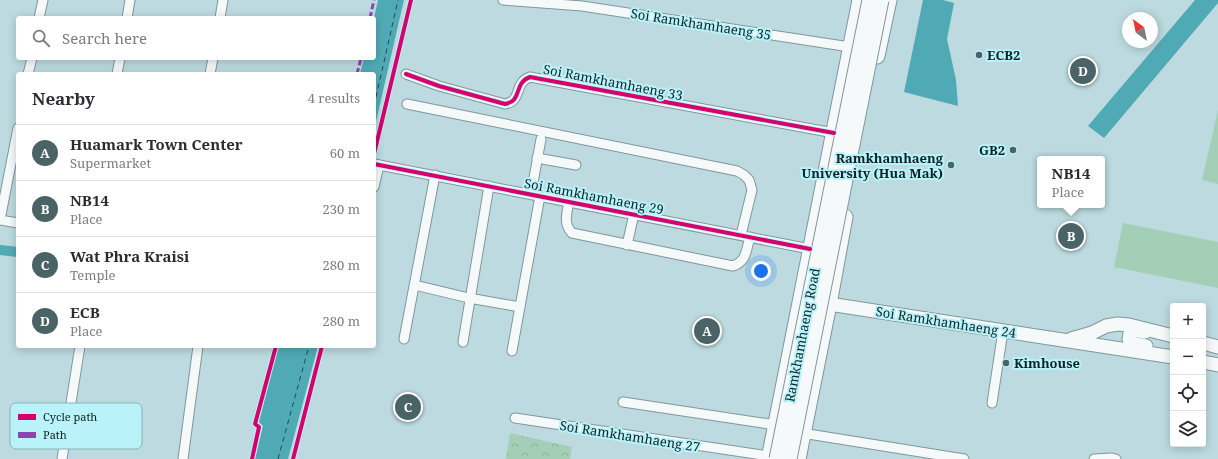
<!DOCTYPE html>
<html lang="en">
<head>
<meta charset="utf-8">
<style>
  :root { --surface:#fff; --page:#f7f7f7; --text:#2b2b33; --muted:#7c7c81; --line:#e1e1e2; --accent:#4a6367 }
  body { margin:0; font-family:"Noto Serif",serif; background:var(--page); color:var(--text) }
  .controls { position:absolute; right:12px; bottom:12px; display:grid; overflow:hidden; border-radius:4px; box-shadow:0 2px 10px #0003 }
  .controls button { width:36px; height:36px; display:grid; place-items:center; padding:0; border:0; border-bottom:1px solid var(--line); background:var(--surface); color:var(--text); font:20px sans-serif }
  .compass { position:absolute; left:1122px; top:12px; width:36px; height:36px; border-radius:50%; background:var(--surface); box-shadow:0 2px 10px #0003; rotate:327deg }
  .you { position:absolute; left:761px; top:271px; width:14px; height:14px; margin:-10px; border:3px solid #fff; border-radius:50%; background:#1a73e8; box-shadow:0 0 0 6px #1a73e833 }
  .badge { display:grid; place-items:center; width:26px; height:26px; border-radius:50%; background:var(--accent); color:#fff; font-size:13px; font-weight:700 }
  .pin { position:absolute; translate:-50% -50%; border:2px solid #fff; box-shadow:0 1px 4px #0006 }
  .popup { position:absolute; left:1037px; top:156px; width:68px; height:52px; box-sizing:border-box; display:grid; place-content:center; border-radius:4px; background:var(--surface); filter:drop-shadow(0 1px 3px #0005); font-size:13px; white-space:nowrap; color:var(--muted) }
  .popup b { font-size:15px; color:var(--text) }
  .popup::after { content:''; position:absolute; left:50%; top:100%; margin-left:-8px; border:8px solid transparent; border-top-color:var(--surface) }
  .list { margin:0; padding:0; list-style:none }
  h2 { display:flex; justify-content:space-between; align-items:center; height:52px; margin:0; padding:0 16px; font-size:17px }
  h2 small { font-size:13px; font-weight:400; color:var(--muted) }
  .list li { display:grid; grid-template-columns:26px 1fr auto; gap:12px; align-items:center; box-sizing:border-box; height:56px; padding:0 16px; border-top:1px solid var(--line) }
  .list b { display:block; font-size:15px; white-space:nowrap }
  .list p { margin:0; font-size:13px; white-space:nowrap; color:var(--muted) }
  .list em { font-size:13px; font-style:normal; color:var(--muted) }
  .icon { flex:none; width:22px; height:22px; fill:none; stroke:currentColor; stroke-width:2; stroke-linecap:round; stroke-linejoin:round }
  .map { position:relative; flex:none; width:1218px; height:459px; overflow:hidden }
  .search { position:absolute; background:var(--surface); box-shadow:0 2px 10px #0003; left:16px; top:16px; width:360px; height:44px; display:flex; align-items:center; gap:10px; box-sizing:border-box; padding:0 14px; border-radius:4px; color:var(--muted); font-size:15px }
  .panel { position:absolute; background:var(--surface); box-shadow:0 2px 10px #0003; left:16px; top:72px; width:360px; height:276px; border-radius:4px }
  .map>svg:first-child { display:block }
</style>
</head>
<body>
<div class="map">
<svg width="1218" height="459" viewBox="0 0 1218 459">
  <defs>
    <pattern id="forest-crowns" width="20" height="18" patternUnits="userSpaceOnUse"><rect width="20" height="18" fill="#a3cfb6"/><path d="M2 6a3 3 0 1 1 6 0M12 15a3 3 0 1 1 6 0" fill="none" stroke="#8bb19c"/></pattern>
  </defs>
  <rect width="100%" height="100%" fill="#bcdadf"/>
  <!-- forest -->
  <path fill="url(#forest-crowns)" d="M510,433L572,447L570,459H506Z"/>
  <!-- pitch -->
  <g fill="#a3cfb6">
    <path d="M1218,110V184L1202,180Z"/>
    <path d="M1123,223L1218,242V288L1114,267Z"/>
  </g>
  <!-- water -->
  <g fill="#50aab5">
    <path d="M378,0H404L374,130V74H360L364,58H374V18Z"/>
    <path d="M923,0H943L954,3L947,39L956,80L958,106L904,92Z"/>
    <path d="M1195,0H1218V3L1104,138L1088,126Z"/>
    <path d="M278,346H318L288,459H255L263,426L259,422Z"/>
  </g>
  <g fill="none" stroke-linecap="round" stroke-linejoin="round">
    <!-- canal -->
    <path stroke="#50aab5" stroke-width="10" d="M0,250L18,252"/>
    <!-- ferry -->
    <g stroke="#1f4d53" stroke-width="1" stroke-dasharray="5 4" stroke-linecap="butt">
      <path d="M374,106L398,0"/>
      <path d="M278,459L309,346"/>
    </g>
    <!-- street casing -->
    <g stroke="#80979b" stroke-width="11">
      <g id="street">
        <path d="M503,0L582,6L850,47"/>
        <path d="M39,18L43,0"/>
        <path d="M127,18L130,0"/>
        <path d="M220,18L223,0"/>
        <path d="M28,74L32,58"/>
        <path d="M117,74L120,58"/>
        <path d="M210,74L213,58"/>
        <path d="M406,74L439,86L505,104C523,101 513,83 530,77L834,133"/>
        <path d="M407,104L737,171L744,175L749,180L752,190L741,235"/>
        <path d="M18,128L0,220L18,223"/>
        <path d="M537,158L576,165"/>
        <path d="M374,164L810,249"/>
        <path d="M374,187L379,165"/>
        <path d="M531,194L541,139"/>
        <path d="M569,201C567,213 563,224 572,233L733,266C747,261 746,250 750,237"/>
        <path d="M627,245L634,214"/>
        <path d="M415,285L469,298L520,307"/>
        <path d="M404,339L435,175"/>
        <path d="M463,342L489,186"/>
        <path d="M512,351L540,196"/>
        <path d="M623,402L776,425"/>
        <path d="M992,403L1003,331"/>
        <path d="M515,418L769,456"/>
        <path d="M802,433L964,459"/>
        <path d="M62,459L80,346"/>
        <path d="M183,459L198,346"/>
        <path d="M1094,459L1112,458L1116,459"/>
      </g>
    </g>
    <!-- secondary casing -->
    <g stroke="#80979b" stroke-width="15">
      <g id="secondary">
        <path d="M829,304L1173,357"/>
        <path d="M1145,332L1133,330L1130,333L1129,339L1130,343L1146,346"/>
        <path d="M1071,339L1092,333L1106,326L1118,324L1129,325L1173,336"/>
        <path d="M1203,343L1218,347"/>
        <path d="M1203,362L1218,365"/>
      </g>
    </g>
    <!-- primary casing -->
    <g stroke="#80979b" stroke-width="17">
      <g id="primary">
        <path d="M877,56L889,0"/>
        <path d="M769,459L860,0"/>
        <path d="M798,459L829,304L845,217"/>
      </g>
    </g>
    <!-- street -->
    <use href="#street" stroke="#f5f9fa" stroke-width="9"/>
    <!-- secondary -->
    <use href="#secondary" stroke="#f5f9fa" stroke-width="13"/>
    <!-- primary -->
    <use href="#primary" stroke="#f5f9fa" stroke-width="15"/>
    <!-- primary-bridge casing -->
    <g stroke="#80979b" stroke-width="17" stroke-linecap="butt">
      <g id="primary-bridge">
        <path d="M777,459L870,0"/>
        <path d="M789,459L881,0"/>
      </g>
    </g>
    <!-- primary-bridge -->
    <use href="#primary-bridge" stroke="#f5f9fa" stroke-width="15"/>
    <!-- quiet -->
    <g stroke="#8e44ad" stroke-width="3" stroke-dasharray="6 3" stroke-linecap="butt">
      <path d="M370,18L374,0"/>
      <path d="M357,74L361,58"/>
    </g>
    <!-- cycleway casing -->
    <g stroke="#baf2fa" stroke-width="6">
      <g id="cycleway">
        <path d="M406,74L439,86L505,104C523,101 513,83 530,77L834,133"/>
        <path d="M374,154L411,0"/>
        <path d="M374,164L810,249"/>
        <path d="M252,459L259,427L255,424L276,346"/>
        <path d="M293,459L322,346"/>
      </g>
    </g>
    <!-- cycleway -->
    <use href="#cycleway" stroke="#d6006c" stroke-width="4"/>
  </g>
  <!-- markers -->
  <g fill="#4a6367" stroke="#baf2fa" stroke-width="1.5">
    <circle cx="979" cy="55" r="4"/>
    <circle cx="1013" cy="150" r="4"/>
    <circle cx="951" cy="165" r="4"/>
    <circle cx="1006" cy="363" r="4"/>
  </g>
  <g text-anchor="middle" stroke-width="4" stroke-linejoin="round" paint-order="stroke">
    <!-- street labels -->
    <g font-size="13" fill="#0c2326" stroke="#baf2fa">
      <text transform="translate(701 24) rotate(9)" y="5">Soi Ramkhamhaeng 35</text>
      <text transform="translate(613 82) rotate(11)" y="5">Soi Ramkhamhaeng 33</text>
      <text transform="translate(594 196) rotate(11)" y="5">Soi Ramkhamhaeng 29</text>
      <text transform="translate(946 322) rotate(9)" y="5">Soi Ramkhamhaeng 24</text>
      <text transform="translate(802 335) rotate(-79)" y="5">Ramkhamhaeng Road</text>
      <text transform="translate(630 436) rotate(9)" y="5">Soi Ramkhamhaeng 27</text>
    </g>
    <!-- poi labels -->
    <g font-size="13" font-weight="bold" fill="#0c2326" stroke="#baf2fa" text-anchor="start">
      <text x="987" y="60">ECB2</text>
      <text x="1005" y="155" text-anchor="end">GB2</text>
      <text x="943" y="163" text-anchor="end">Ramkhamhaeng<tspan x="943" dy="15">University (Hua Mak)</tspan></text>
      <text x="1014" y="368">Kimhouse</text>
    </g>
  </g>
  <!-- legend -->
  <rect x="10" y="403" width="132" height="46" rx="6" fill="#baf2fa" stroke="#86b4ba" stroke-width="1"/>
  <rect x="18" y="414" width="18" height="6" fill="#d6006c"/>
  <rect x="18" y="432" width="18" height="6" fill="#8e44ad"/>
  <g font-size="11" fill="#0c2326">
    <text x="43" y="421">Cycle path</text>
    <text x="43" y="439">Path</text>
  </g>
</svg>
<div class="controls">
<button>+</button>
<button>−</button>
<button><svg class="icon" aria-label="locate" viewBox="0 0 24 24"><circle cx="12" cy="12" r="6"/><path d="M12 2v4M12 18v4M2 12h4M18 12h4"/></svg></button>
<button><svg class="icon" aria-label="layers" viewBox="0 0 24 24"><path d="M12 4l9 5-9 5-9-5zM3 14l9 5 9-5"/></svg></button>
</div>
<svg class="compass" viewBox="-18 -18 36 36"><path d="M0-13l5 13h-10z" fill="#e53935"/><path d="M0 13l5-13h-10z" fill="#7c7c81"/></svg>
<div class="you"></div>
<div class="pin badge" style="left:707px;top:331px">A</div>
<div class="pin badge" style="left:1071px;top:236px">B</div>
<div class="popup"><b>NB14</b>Place</div>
<div class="pin badge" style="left:408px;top:407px">C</div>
<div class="pin badge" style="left:1083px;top:71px">D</div>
<div class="search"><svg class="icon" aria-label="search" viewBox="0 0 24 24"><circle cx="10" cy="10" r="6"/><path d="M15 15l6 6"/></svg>Search here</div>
<section class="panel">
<h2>Nearby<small>4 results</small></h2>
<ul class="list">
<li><span class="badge">A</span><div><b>Huamark Town Center</b><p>Supermarket</p></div><em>60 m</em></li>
<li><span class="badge">B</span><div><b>NB14</b><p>Place</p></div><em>230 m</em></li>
<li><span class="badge">C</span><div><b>Wat Phra Kraisi</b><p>Temple</p></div><em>280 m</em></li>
<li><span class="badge">D</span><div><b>ECB</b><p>Place</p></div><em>280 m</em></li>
</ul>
</section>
</div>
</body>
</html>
